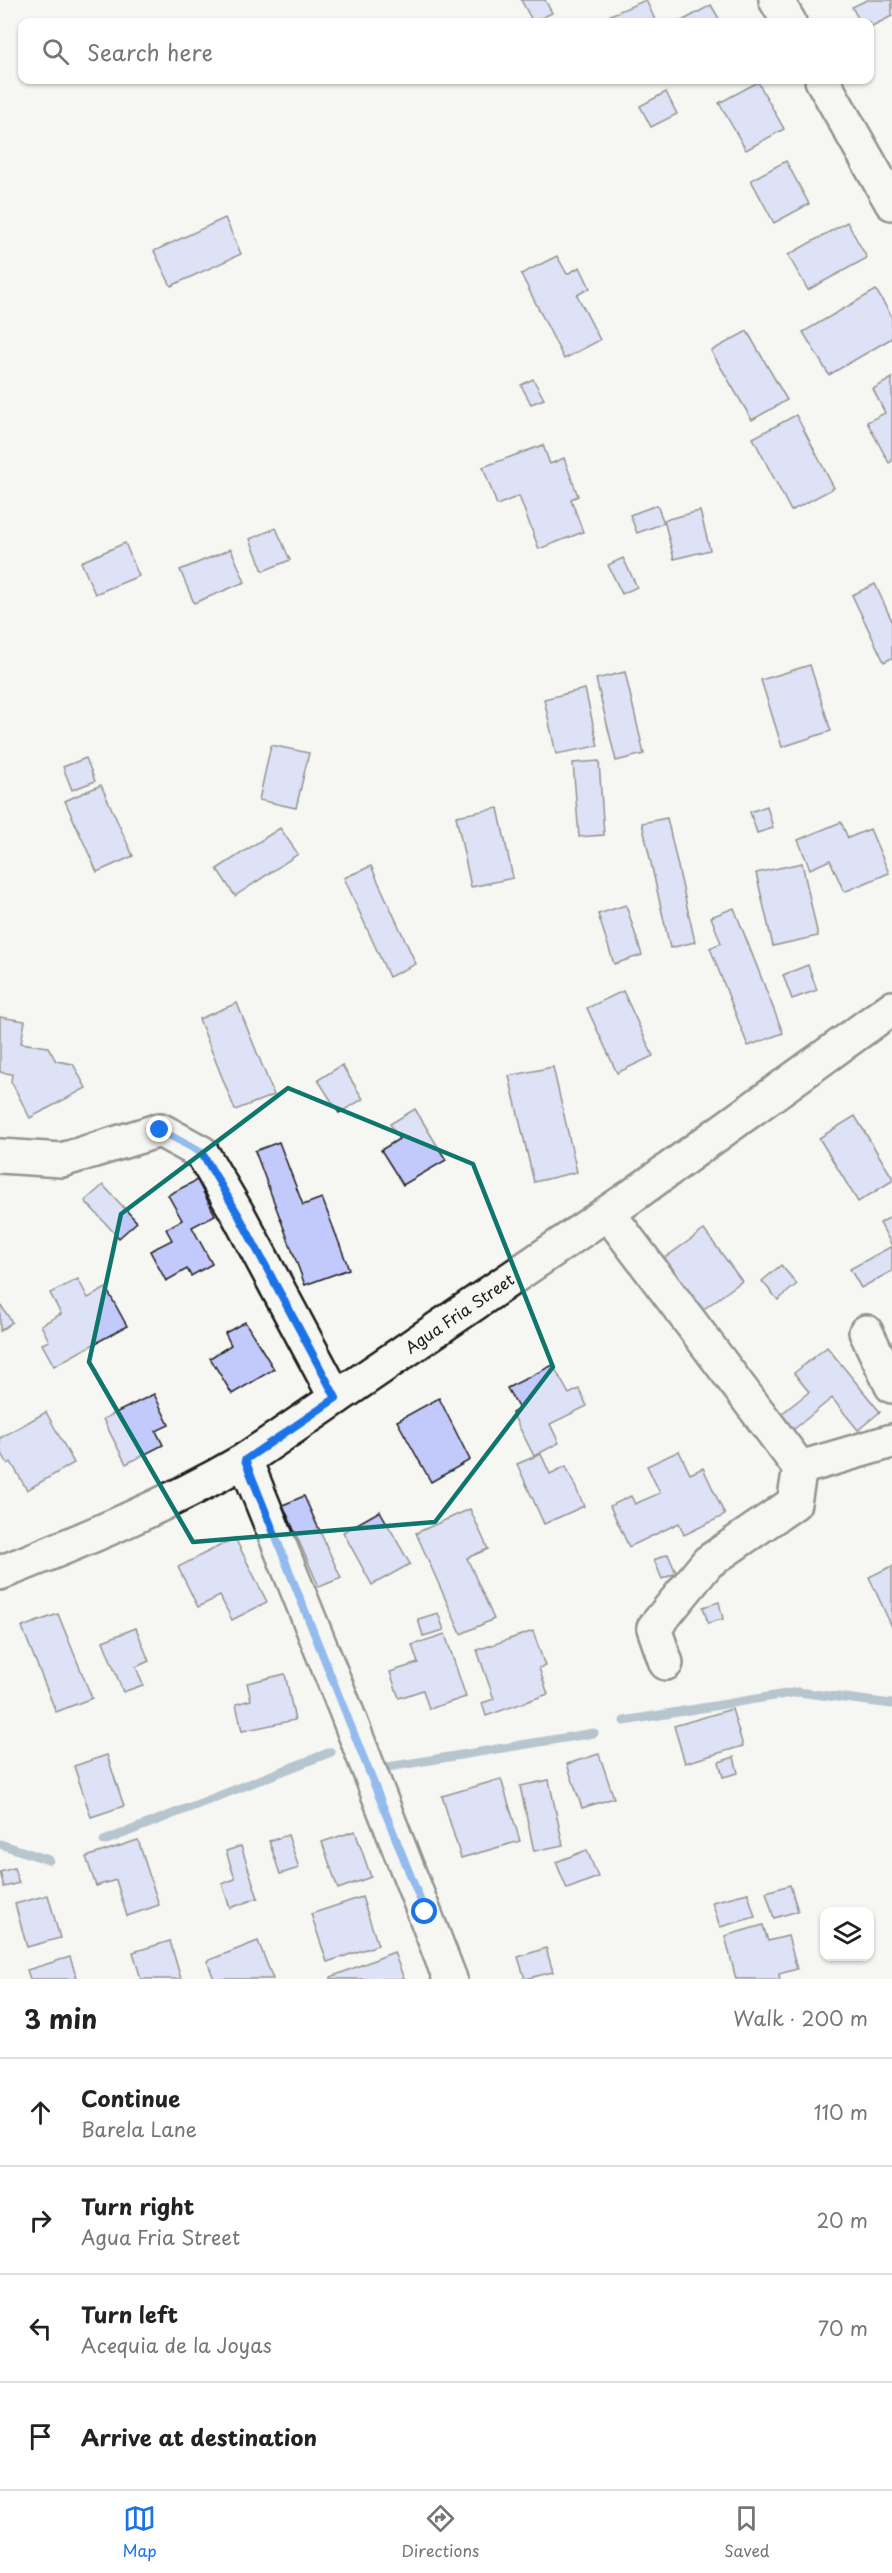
<!DOCTYPE html>
<html lang="en">
<head>
<meta charset="utf-8">
<style>
  :root { --surface:#fff; --page:#f2f2f2; --text:#222; --muted:#767676; --line:#e0e0e0; --accent:#1a73e8 }
  body { margin:0; font-family:"Playpen Sans",sans-serif; background:var(--page); color:var(--text) }
  .controls { position:absolute; right:18px; bottom:18px; display:grid; overflow:hidden; border-radius:12px; box-shadow:0 2px 4px #0004 }
  .controls button { width:54px; height:54px; display:grid; place-items:center; padding:0; border:0; border-bottom:2px solid var(--line); background:var(--surface); color:var(--text); font:30px sans-serif }
  .stop { position:absolute; width:18px; height:18px; margin:-14px; border:4px solid #1a73e8; border-radius:50%; background:#fff }
  .stop.end { background:#1a73e8; border-color:#fff; box-shadow:0 2px 6px #0008 }
  .list { margin:0; padding:0; list-style:none }
  h2 { display:flex; justify-content:space-between; align-items:center; height:78px; margin:0; padding:0 24px; font-size:26px }
  h2 small { font-size:20px; font-weight:400; color:var(--muted) }
  .list li { display:grid; grid-template-columns:39px 1fr auto; gap:18px; align-items:center; box-sizing:border-box; height:108px; padding:0 24px; border-top:2px solid var(--line) }
  .list b { display:block; font-size:22px; white-space:nowrap }
  .list p { margin:0; font-size:20px; white-space:nowrap; color:var(--muted) }
  .list em { font-size:20px; font-style:normal; color:var(--muted) }
  .icon { flex:none; width:33px; height:33px; fill:none; stroke:currentColor; stroke-width:2; stroke-linecap:round; stroke-linejoin:round }
  .map { position:relative; flex:none; width:892px; height:1979px; overflow:hidden }
  .search { position:absolute; background:var(--surface); box-shadow:0 2px 4px #0004; left:18px; right:18px; top:18px; height:66px; display:flex; align-items:center; gap:15px; box-sizing:border-box; padding:0 21px; border-radius:12px; color:var(--muted); font-size:22px }
  .sheet { height:510px; background:var(--surface) }
  nav { display:flex; justify-content:space-around; align-items:center; box-sizing:border-box; height:84px; border-top:2px solid var(--line); background:var(--surface); font-size:16px; color:var(--muted) }
  nav a { display:grid; justify-items:center; gap:3px }
  nav .on { color:var(--accent) }
  .map>svg:first-child { display:block }
</style>
</head>
<body>
<div class="map">
<svg width="892" height="1979" viewBox="0 0 892 1979">
  <rect width="100%" height="100%" fill="#f6f6f2"/>
  <filter id="ink" filterUnits="userSpaceOnUse"><feTurbulence type="fractalNoise" baseFrequency=".0167" numOctaves="2"/><feDisplacementMap in="SourceGraphic" scale="12" xChannelSelector="R" yChannelSelector="G"/><feConvolveMatrix kernelMatrix="1 2 1 2 8 2 1 2 1" color-interpolation-filters="sRGB"/></filter>
  <g filter="url(#ink)">
    <g fill="none" stroke-linecap="round" stroke-linejoin="round">
      <!-- stream -->
      <g stroke="#6a89a2" stroke-width="9">
        <path d="M624,1721L798,1692L892,1704"/>
        <path d="M388,1767L594,1733"/>
        <path d="M104,1841L331,1752"/>
        <path d="M0,1844L49,1860"/>
      </g>
    </g>
    <!-- building -->
    <g fill="#c2c9fb" stroke="#1c1c1c" stroke-width="1.5">
      <path d="M521,0H545L552,13L533,22Z"/>
      <path d="M646,0L656,22H614L610,15Z"/>
      <path d="M867,0H892V16L870,27V22H860L852,7Z"/>
      <path d="M711,5L721,22H680Z"/>
      <path d="M758,82L784,129L746,150L719,103Z"/>
      <path d="M666,92L677,114L651,127L640,106Z"/>
      <path d="M786,161L809,204L774,223L751,180Z"/>
      <path d="M225,218L241,254L171,286L154,251Z"/>
      <path d="M847,222L867,258L808,290L788,255Z"/>
      <path d="M557,256L567,274L580,267L590,288L577,295L600,340L564,359L521,274Z"/>
      <path d="M876,290L892,317V338L829,375L803,332Z"/>
      <path d="M747,331L787,400L752,420L711,351Z"/>
      <path d="M892,378V461L889,463L867,422L885,413L873,389Z"/>
      <path d="M533,379L544,399L531,404L521,385Z"/>
      <path d="M796,415L834,488L791,511L753,438Z"/>
      <path d="M543,445L550,464L564,458L578,496L571,499L583,532L539,549L519,496L497,505L483,467Z"/>
      <path d="M657,505L664,523L637,533L630,515Z"/>
      <path d="M700,511L710,550L674,559L664,520Z"/>
      <path d="M276,528L290,560L263,571L250,539Z"/>
      <path d="M125,543L139,576L95,594L81,562Z"/>
      <path d="M231,549L245,582L194,603L180,570Z"/>
      <path d="M623,558L637,587L622,594L608,565Z"/>
      <path d="M875,584L892,621V658L884,662L852,595Z"/>
      <path d="M810,665L831,731L782,747L761,680Z"/>
      <path d="M625,672L644,754L616,761L596,679Z"/>
      <path d="M585,689L598,746L556,754L544,699Z"/>
      <path d="M271,745L309,753L296,808L259,800Z"/>
      <path d="M86,758L95,781L72,790L63,767Z"/>
      <path d="M599,761L604,835L579,837L573,763Z"/>
      <path d="M101,785L133,856L97,872L65,801Z"/>
      <path d="M767,806L773,828L757,833L750,812Z"/>
      <path d="M498,808L513,878L471,887L456,816Z"/>
      <path d="M667,818L695,942L670,948L642,823Z"/>
      <path d="M841,822L848,838L870,829L889,873L844,892L830,860L810,869L798,840Z"/>
      <path d="M280,828L298,854L235,896L217,869Z"/>
      <path d="M802,863L818,936L773,946L756,873Z"/>
      <path d="M371,866L416,964L389,977L344,878Z"/>
      <path d="M626,905L642,955L614,964L598,914Z"/>
      <path d="M734,908L783,1033L748,1046L710,948L721,943L711,917Z"/>
      <path d="M808,965L817,990L792,999L783,975Z"/>
      <path d="M623,991L653,1056L617,1073L587,1008Z"/>
      <path d="M237,1003L274,1095L235,1110L199,1019Z"/>
      <path d="M0,1017L25,1021L21,1043L48,1047L56,1061L73,1064L86,1088L30,1118L11,1081L12,1074L0,1072Z"/>
      <path d="M342,1065L363,1099L339,1113L318,1080Z"/>
      <path d="M553,1067L577,1172L534,1182L509,1076Z"/>
      <path d="M415,1109L446,1160L403,1185L381,1150L399,1139L390,1124Z"/>
      <path d="M855,1116L892,1177V1181L858,1202L819,1138Z"/>
      <path d="M279,1142L303,1205L322,1198L349,1269L305,1285L255,1151Z"/>
      <path d="M197,1180L215,1215L192,1227L212,1264L191,1276L187,1269L166,1281L150,1251L172,1240L166,1229L182,1220L168,1195Z"/>
      <path d="M103,1185L137,1222L119,1238L85,1201Z"/>
      <path d="M892,1216V1246L880,1223Z"/>
      <path d="M704,1230L742,1281L697,1314L659,1262Z"/>
      <path d="M892,1246V1271L861,1288L850,1269Z"/>
      <path d="M781,1265L797,1284L778,1300L762,1281Z"/>
      <path d="M78,1279L88,1298L106,1288L127,1326L54,1366L42,1344L49,1341L41,1325L61,1314L50,1293Z"/>
      <path d="M0,1304L12,1322L0,1331Z"/>
      <path d="M245,1322L274,1369L232,1394L210,1358L231,1345L225,1333Z"/>
      <path d="M827,1347L880,1412L858,1430L832,1398L782,1439L770,1423L809,1392L794,1373Z"/>
      <path d="M553,1365L569,1394L579,1389L587,1406L550,1424L559,1443L534,1456L512,1413L519,1409L507,1388Z"/>
      <path d="M154,1394L169,1425L156,1431L163,1445L126,1464L103,1419Z"/>
      <path d="M439,1398L470,1460L431,1482L397,1421Z"/>
      <path d="M46,1412L74,1463L27,1490L11,1462L8,1464L0,1450V1438Z"/>
      <path d="M679,1451L690,1474L703,1468L725,1515L684,1535L679,1523L629,1547L610,1506L631,1496L635,1504L660,1493L647,1466Z"/>
      <path d="M541,1454L550,1474L566,1466L584,1506L544,1524L517,1464Z"/>
      <path d="M304,1496L341,1578L319,1587L283,1505Z"/>
      <path d="M470,1509L488,1549L467,1558L494,1619L461,1634L416,1533Z"/>
      <path d="M380,1511L410,1564L372,1585L343,1532Z"/>
      <path d="M235,1538L267,1602L232,1620L220,1596L198,1607L178,1567Z"/>
      <path d="M668,1554L676,1573L662,1579L654,1560Z"/>
      <path d="M892,1566V1627L869,1577Z"/>
      <path d="M719,1602L723,1619L708,1623L703,1607Z"/>
      <path d="M438,1613L444,1630L423,1636L418,1619Z"/>
      <path d="M58,1614L92,1698L56,1712L22,1627Z"/>
      <path d="M136,1628L149,1661L136,1667L143,1685L123,1692L103,1641Z"/>
      <path d="M533,1631L545,1666L539,1668L548,1694L486,1716L482,1703L494,1699L477,1650Z"/>
      <path d="M445,1634L466,1697L429,1709L423,1690L399,1698L390,1672L418,1663L412,1645Z"/>
      <path d="M285,1674L295,1720L242,1731L236,1704L251,1700L247,1683Z"/>
      <path d="M732,1709L743,1746L685,1763L674,1726Z"/>
      <path d="M599,1754L614,1798L582,1808L567,1764Z"/>
      <path d="M107,1755L124,1806L91,1817L74,1766Z"/>
      <path d="M734,1757L738,1773L723,1777L719,1762Z"/>
      <path d="M501,1779L520,1841L461,1858L442,1796Z"/>
      <path d="M549,1780L563,1845L534,1851L520,1786Z"/>
      <path d="M355,1831L371,1877L338,1889L322,1842Z"/>
      <path d="M288,1835L299,1868L280,1874L269,1841Z"/>
      <path d="M138,1840L159,1905L127,1916L116,1880L96,1886L86,1857Z"/>
      <path d="M241,1846L258,1898L230,1908L222,1884L235,1879L226,1851Z"/>
      <path d="M587,1850L598,1877L567,1889L556,1862Z"/>
      <path d="M14,1868L19,1883L4,1887L0,1872Z"/>
      <path d="M790,1885L798,1911L774,1918L766,1892Z"/>
      <path d="M748,1893L755,1917L720,1927L712,1902Z"/>
      <path d="M48,1895L60,1938L27,1947L15,1904Z"/>
      <path d="M362,1897L378,1945L327,1962L311,1914Z"/>
      <path d="M763,1925L768,1941L788,1936L797,1969L779,1974L780,1979H736L725,1936Z"/>
      <path d="M170,1941L181,1979H141L133,1952Z"/>
      <path d="M258,1941L273,1979H214L207,1961Z"/>
      <path d="M546,1948L553,1972L525,1979L518,1957Z"/>
      <path d="M394,1952L404,1979H331V1977Z"/>
      <path d="M70,1957L77,1979H30L27,1970Z"/>
    </g>
    <g fill="none" stroke-linecap="round" stroke-linejoin="round">
      <!-- minor casing -->
      <g stroke="#1c1c1c" stroke-width="38">
        <g id="minor">
          <path d="M776,0L789,22"/>
          <path d="M822,80L892,203"/>
          <path d="M0,1156L62,1160L160,1130L202,1153L239,1216L336,1398"/>
          <path d="M608,1213L800,1468L794,1503L708,1562L654,1628L666,1663"/>
          <path d="M866,1332L892,1386"/>
          <path d="M245,1460L345,1708L450,1979"/>
          <path d="M800,1468L892,1441"/>
          <path id="s1" d="M0,1573C84,1540 166,1506 245,1460L632,1196L892,1008"/>
        </g>
      </g>
      <!-- minor -->
      <use href="#minor" stroke="#f6f6f2" stroke-width="33"/>
    </g>
  </g>
  <g fill="none" stroke-linecap="round" stroke-linejoin="round" filter="url(#ink)">
    <!-- route -->
    <path stroke="#1a73e8" stroke-width="8" d="M160,1130L202,1153L239,1216L336,1398L245,1460L425,1912"/>
  </g>
  <!-- marked area -->
  <path d="M0 0H892V1979H0ZM288,1088L473,1164L553,1367L435,1522L193,1542L89,1362L121,1214Z" fill="#f6f6f2" fill-opacity=".55" fill-rule="evenodd"/>
  <path fill="none" stroke="#0f766e" stroke-width="4.5" stroke-linejoin="round" d="M288,1088L473,1164L553,1367L435,1522L193,1542L89,1362L121,1214Z"/>
  <g text-anchor="middle" stroke-width="4.5" stroke-linejoin="round" paint-order="stroke">
    <!-- street labels -->
    <g font-size="16" fill="#1c1c1c" stroke="#f6f6f2">
      <text dy="6" stroke="none"><textPath href="#s1" startOffset="530">Agua Fria Street</textPath></text>
    </g>
  </g>
</svg>
<div class="controls">
<button><svg class="icon" aria-label="layers" viewBox="0 0 24 24"><path d="M12 4l9 5-9 5-9-5zM3 14l9 5 9-5"/></svg></button>
</div>
<div class="stop" style="left:425px;top:1912px"></div>
<div class="stop end" style="left:160px;top:1130px"></div>
<div class="search"><svg class="icon" aria-label="search" viewBox="0 0 24 24"><circle cx="10" cy="10" r="6"/><path d="M15 15l6 6"/></svg>Search here</div>
</div>
<section class="sheet">
<h2>3 min<small>Walk · 200 m</small></h2>
<ul class="list">
<li><svg class="icon" aria-label="ahead" viewBox="0 0 24 24"><path d="M12 20V5M6 11l6-6 6 6"/></svg><div><b>Continue</b><p>Barela Lane</p></div><em>110 m</em></li>
<li><svg class="icon" aria-label="right" viewBox="0 0 24 24"><path d="M7 20v-9h11M14 6l5 5-5 5"/></svg><div><b>Turn right</b><p>Agua Fria Street</p></div><em>20 m</em></li>
<li><svg class="icon" aria-label="left" viewBox="0 0 24 24"><path d="M17 20v-9H6M10 6l-5 5 5 5"/></svg><div><b>Turn left</b><p>Acequia de la Joyas</p></div><em>70 m</em></li>
<li><svg class="icon" aria-label="arrive" viewBox="0 0 24 24"><path d="M6 21V4h12l-3 4 3 4H6"/></svg><div><b>Arrive at destination</b></div></li>
</ul>
</section>
<nav>
<a class="on"><svg class="icon" aria-label="map" viewBox="0 0 24 24"><path d="M3 6l6-2 6 2 6-2v14l-6 2-6-2-6 2zM9 4v14M15 6v14"/></svg>Map</a>
<a><svg class="icon" aria-label="directions" viewBox="0 0 24 24"><path d="M12 3l9 9-9 9-9-9zM9 14v-3h6M13 9l2 2-2 2"/></svg>Directions</a>
<a><svg class="icon" aria-label="saved" viewBox="0 0 24 24"><path d="M7 4h10v16l-5-4-5 4z"/></svg>Saved</a>
</nav>
</body>
</html>
